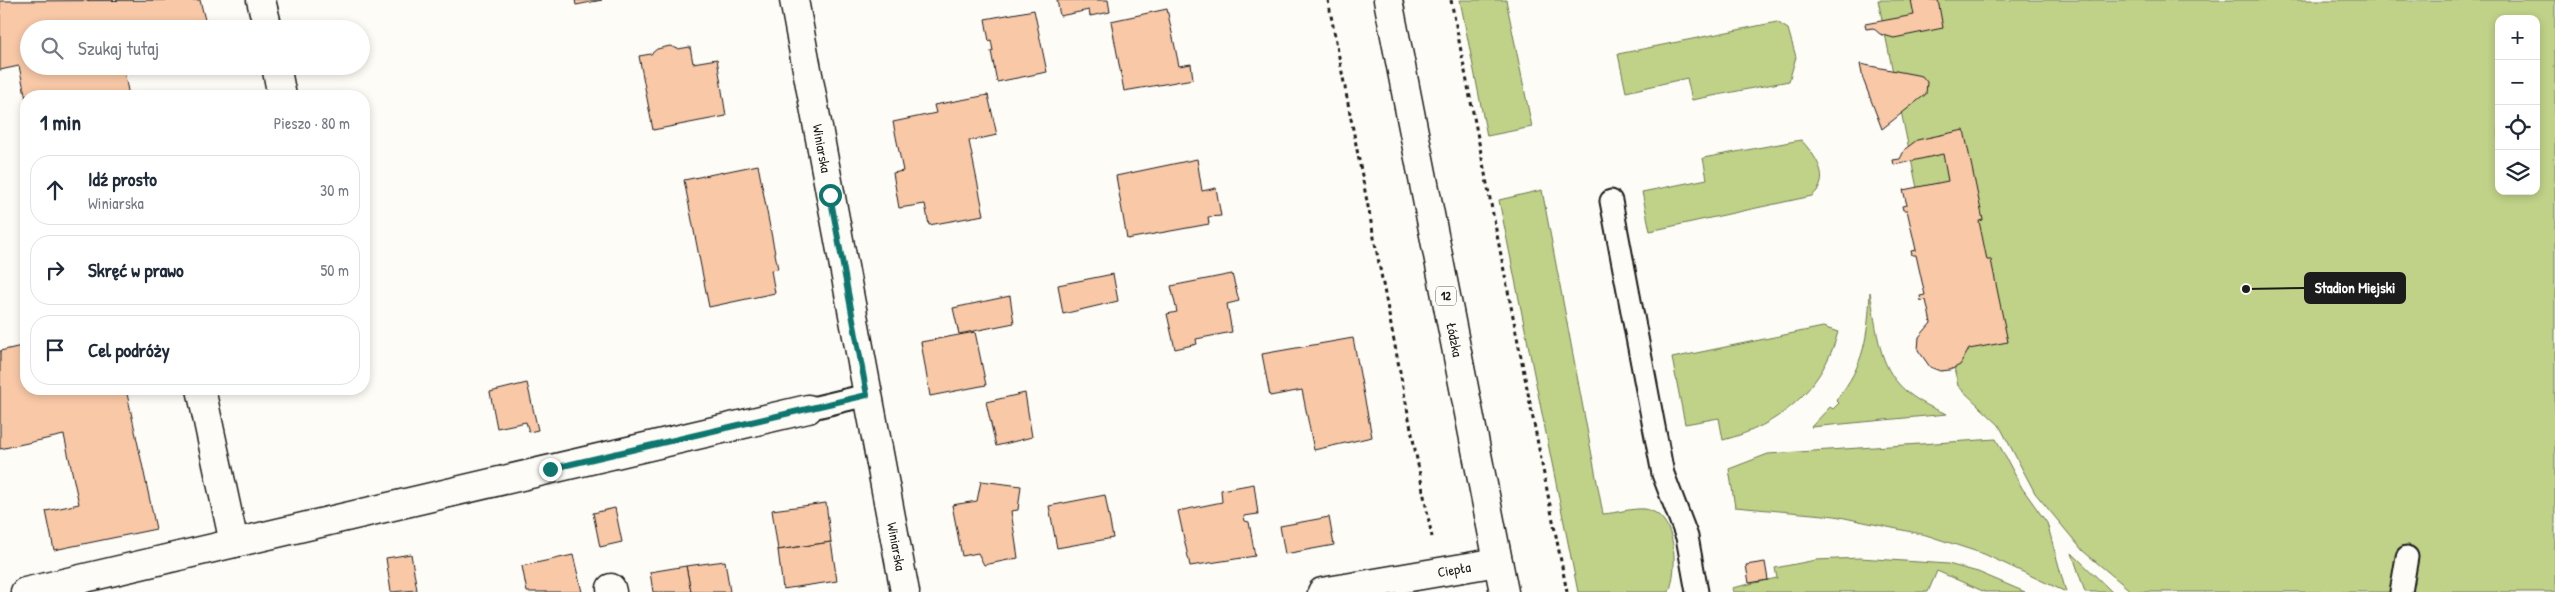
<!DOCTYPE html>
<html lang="pl">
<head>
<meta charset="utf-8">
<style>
  :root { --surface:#fff; --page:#f2f2f3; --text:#1f2937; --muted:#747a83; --line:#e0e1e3 }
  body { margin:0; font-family:"Patrick Hand",sans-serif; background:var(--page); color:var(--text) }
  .controls { position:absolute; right:15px; top:15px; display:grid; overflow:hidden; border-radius:10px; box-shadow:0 2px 8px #0003 }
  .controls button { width:45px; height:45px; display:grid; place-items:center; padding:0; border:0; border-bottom:1px solid var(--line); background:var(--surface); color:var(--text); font:25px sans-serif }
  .stop { position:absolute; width:15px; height:15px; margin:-11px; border:4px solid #0f766e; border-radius:50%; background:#fff }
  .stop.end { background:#0f766e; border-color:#fff; box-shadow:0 1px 5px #0008 }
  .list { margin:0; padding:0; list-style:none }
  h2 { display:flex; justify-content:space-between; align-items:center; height:65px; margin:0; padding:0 20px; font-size:21px }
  h2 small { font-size:16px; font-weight:400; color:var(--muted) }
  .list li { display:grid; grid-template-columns:32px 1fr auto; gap:15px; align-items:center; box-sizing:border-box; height:70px; margin:0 10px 10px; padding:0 10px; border:1px solid var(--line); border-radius:20px }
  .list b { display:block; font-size:19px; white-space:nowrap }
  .list p { margin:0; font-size:16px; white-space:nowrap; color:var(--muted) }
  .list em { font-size:16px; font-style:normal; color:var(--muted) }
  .icon { flex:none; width:28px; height:28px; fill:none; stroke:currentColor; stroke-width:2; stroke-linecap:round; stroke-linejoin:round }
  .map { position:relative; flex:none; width:2555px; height:592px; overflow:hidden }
  .search { position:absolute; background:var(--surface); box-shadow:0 2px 8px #0003; left:20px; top:20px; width:350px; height:55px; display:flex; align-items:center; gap:12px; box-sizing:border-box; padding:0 18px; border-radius:28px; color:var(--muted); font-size:19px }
  .panel { position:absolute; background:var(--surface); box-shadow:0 2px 8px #0003; left:20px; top:90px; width:350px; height:305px; border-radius:20px }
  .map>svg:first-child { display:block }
</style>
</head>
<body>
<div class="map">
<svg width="2555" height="592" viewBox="0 0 2555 592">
  <rect width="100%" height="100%" fill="#fdfcf7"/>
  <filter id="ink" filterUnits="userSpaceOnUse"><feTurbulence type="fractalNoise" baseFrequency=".02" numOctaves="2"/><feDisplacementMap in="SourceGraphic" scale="10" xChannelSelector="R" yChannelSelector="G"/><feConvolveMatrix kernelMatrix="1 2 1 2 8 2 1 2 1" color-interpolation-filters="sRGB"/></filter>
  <g filter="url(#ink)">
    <!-- green -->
    <g fill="#bfd287" stroke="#6e7752" fill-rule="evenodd">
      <path d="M1460,0H1506L1532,127L1487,136Z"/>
      <path d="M1878,0H2555V592H2132L2083,551L2035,493L1999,425L1958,386ZM2499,19H2536V191H2499Z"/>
      <path d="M1777,22L1788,29L1796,57L1789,81L1692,100L1687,78L1626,92L1618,54Z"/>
      <path d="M1801,140C1815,155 1833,179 1812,196L1650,231L1642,192L1707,179L1703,158Z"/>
      <path d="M1542,190L1603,514C1617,513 1631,508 1645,509C1678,514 1678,569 1669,592H1578L1499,200Z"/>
      <path d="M1870,292C1881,356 1880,388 1947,414L1811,427L1830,407L1833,409L1839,403L1836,400C1865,365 1868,335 1870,292Z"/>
      <path d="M1823,327L1838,332C1823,389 1779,426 1723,440L1719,418L1685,424L1672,358Z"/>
      <path d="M1996,439L2022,488L2047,523L2066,592L1984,554L1926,535L1835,516L1735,507L1729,469L1768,454Z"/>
      <path d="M2072,553L2112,592H2113H2085Z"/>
      <path d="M1860,558L1948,564L1978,572L2025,592H1985L1937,571L1928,592H1733L1732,588L1777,578L1775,568L1816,560Z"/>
    </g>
    <!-- building -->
    <g fill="#f8c8a7" stroke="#1c1c1c">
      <path d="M200,0L206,24L185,29H29V66H123L129,96H26V99L19,66L0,70V1Z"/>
      <path d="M575,0H602L576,5Z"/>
      <path d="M1057,0H1108L1110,12L1090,16L1089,10L1060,16Z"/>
      <path d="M1911,0H1938L1943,28L1894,38L1880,34L1873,28L1866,29L1865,24L1914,15Z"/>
      <path d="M1167,9L1179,66L1191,64L1193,79L1124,91L1111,21Z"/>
      <path d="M1034,10L1047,72L997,82L991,51H993L991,40L989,41L985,19Z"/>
      <path d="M670,46L678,49L690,47L693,63L717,59L726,116L653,130L639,56L651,54L657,49Z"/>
      <path d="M1860,64L1922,76L1927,82L1926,94L1882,129L1863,79Z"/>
      <path d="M988,95L997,135L969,141L984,215L929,225L925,204L899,208L893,173L903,171L893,122L936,113L934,105Z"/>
      <path d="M1964,130L1983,220L1979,221L1987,260H1991L2008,342L1969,349L1960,365L1950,370L1940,371L1930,367L1918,350L1919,337L1931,323L1926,300L1921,301L1920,296L1925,295L1916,255H1912L1911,251L1916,250L1907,210H1903L1902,206L1907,205L1903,190L1948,181L1943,154L1894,165L1893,160L1900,159L1905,149L1917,140Z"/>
      <path d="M1197,159L1202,191L1216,188L1221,216L1208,217L1209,224L1127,239L1116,176Z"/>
      <path d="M758,165L778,269L771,270L775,293L709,307L684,180Z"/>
      <path d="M1113,274L1118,301L1063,314L1058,285Z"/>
      <path d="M1232,274L1239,301L1227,304L1232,332L1196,339L1197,344L1175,349L1167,314L1177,312L1171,286Z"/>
      <path d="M1010,296L1014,323L959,334L953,308Z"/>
      <path d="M975,332L986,385L930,396L921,342Z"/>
      <path d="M1353,338L1372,437L1314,450L1302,390L1270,396L1262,354Z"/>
      <path d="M26,345V389H126L156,529L54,550L46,511L79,504L64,435L0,449V351Z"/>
      <path d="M527,383L538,430L529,432L526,422L497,428L490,392Z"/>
      <path d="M1025,393L1032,437L996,446L986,402Z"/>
      <path d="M981,481L1021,486L1018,510L1011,511L1018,558L984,565L978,553L962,556L952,505L977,501Z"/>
      <path d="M1254,484L1258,514L1244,516L1245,521L1249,522L1255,556L1190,566L1178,511L1222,502L1221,490Z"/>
      <path d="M1105,495L1113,538L1057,548L1049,506Z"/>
      <path d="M826,503L831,542L778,550L772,510Z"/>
      <path d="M615,508L622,542L600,547L593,513Z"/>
      <path d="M1329,517L1334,545L1285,554L1280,526Z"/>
      <path d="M831,542L837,581L783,589L778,550Z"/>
      <path d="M411,554L417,590L391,592L386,558Z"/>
      <path d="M573,555L582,592H527L522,566Z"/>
      <path d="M725,561L730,592H691L686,566Z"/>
      <path d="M1765,562L1768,580L1749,583L1746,565Z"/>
      <path d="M686,566L691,592H653L650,572Z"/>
    </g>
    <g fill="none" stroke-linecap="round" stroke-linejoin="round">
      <!-- service casing -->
      <g stroke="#1c1c1c" stroke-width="25">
        <g id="service">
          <path d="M1611,201L1663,474L1687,537L1697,592"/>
          <path d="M808,409L867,395"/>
          <path d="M2401,592L2407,557"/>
        </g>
      </g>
      <!-- minor casing -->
      <g stroke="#1c1c1c" stroke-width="31">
        <g id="minor">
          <path d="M261,0L268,29"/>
          <path id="s1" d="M794,0L905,592"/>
          <path d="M276,66L282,96"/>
          <path d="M201,389L234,543"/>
          <path d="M611,588L612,592"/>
          <path d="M25,592L808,409"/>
          <path id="s2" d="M1322,592L1498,562"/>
        </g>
      </g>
      <!-- primary casing -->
      <g stroke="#1c1c1c" stroke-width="31">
        <g id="primary">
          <path id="s3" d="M1388,0L1504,592"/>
        </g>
      </g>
      <!-- path -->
      <g stroke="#1c1c1c" stroke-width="3" stroke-dasharray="4 4" stroke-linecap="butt">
        <path d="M1328,0L1432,537"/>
        <path d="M1451,0L1567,592"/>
      </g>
      <!-- service -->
      <use href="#service" stroke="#fdfcf7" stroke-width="21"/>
      <!-- minor -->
      <use href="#minor" stroke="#fdfcf7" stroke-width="28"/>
      <!-- primary -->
      <use href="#primary" stroke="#fdfcf7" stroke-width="28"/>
    </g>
  </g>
  <g fill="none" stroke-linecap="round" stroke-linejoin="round" filter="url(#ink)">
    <!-- route -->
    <path stroke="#0f766e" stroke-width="6" d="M550,469L867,395L830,195"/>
  </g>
  <g text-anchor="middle" stroke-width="4" stroke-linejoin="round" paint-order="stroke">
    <!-- shield labels -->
    <rect fill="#fdfcf7" stroke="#605f5e" stroke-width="1" x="1436" y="286.5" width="20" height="19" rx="4"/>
    <g font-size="12" font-weight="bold" fill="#1c1c1c">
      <text x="1446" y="300">12</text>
    </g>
    <!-- street labels -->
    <g font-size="14" fill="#1c1c1c" stroke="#fdfcf7">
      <text dy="5" stroke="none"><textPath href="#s1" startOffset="151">Winiarska</textPath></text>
      <text dy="5" stroke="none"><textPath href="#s3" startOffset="346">Łódzka</textPath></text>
      <text dy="5" stroke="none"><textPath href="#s1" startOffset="556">Winiarska</textPath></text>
      <text dy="5" stroke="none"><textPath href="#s2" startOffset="134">Ciepła</textPath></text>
    </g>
  </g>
  <!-- callouts -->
  <path fill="none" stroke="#1c1c1c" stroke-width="2" d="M2246 289L2305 288"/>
  <circle fill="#1c1c1c" stroke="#fdfcf7" stroke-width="2" cx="2246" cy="289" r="5"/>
  <rect fill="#1c1c1c" stroke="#1c1c1c" stroke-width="2" x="2305" y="273" width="100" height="30" rx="5"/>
  <g font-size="15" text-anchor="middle" font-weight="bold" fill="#fff">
    <text x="2355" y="293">Stadion Miejski</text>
  </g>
</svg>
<div class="controls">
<button>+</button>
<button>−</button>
<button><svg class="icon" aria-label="locate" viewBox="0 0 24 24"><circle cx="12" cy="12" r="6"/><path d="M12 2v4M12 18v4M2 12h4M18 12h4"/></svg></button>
<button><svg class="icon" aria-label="layers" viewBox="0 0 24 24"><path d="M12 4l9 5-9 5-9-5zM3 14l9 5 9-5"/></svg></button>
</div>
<div class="stop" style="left:830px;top:195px"></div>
<div class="stop end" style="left:550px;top:469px"></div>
<div class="search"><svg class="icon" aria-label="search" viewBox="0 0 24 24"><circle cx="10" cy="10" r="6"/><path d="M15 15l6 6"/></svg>Szukaj tutaj</div>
<section class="panel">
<h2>1 min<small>Pieszo · 80 m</small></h2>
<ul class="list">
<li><svg class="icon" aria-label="ahead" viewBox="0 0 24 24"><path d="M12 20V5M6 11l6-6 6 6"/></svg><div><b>Idź prosto</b><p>Winiarska</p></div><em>30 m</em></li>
<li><svg class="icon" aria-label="right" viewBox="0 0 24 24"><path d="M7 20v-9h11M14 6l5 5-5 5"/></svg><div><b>Skręć w prawo</b></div><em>50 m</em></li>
<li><svg class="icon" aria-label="arrive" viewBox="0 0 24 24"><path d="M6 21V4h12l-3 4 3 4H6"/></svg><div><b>Cel podróży</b></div></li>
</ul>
</section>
</div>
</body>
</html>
